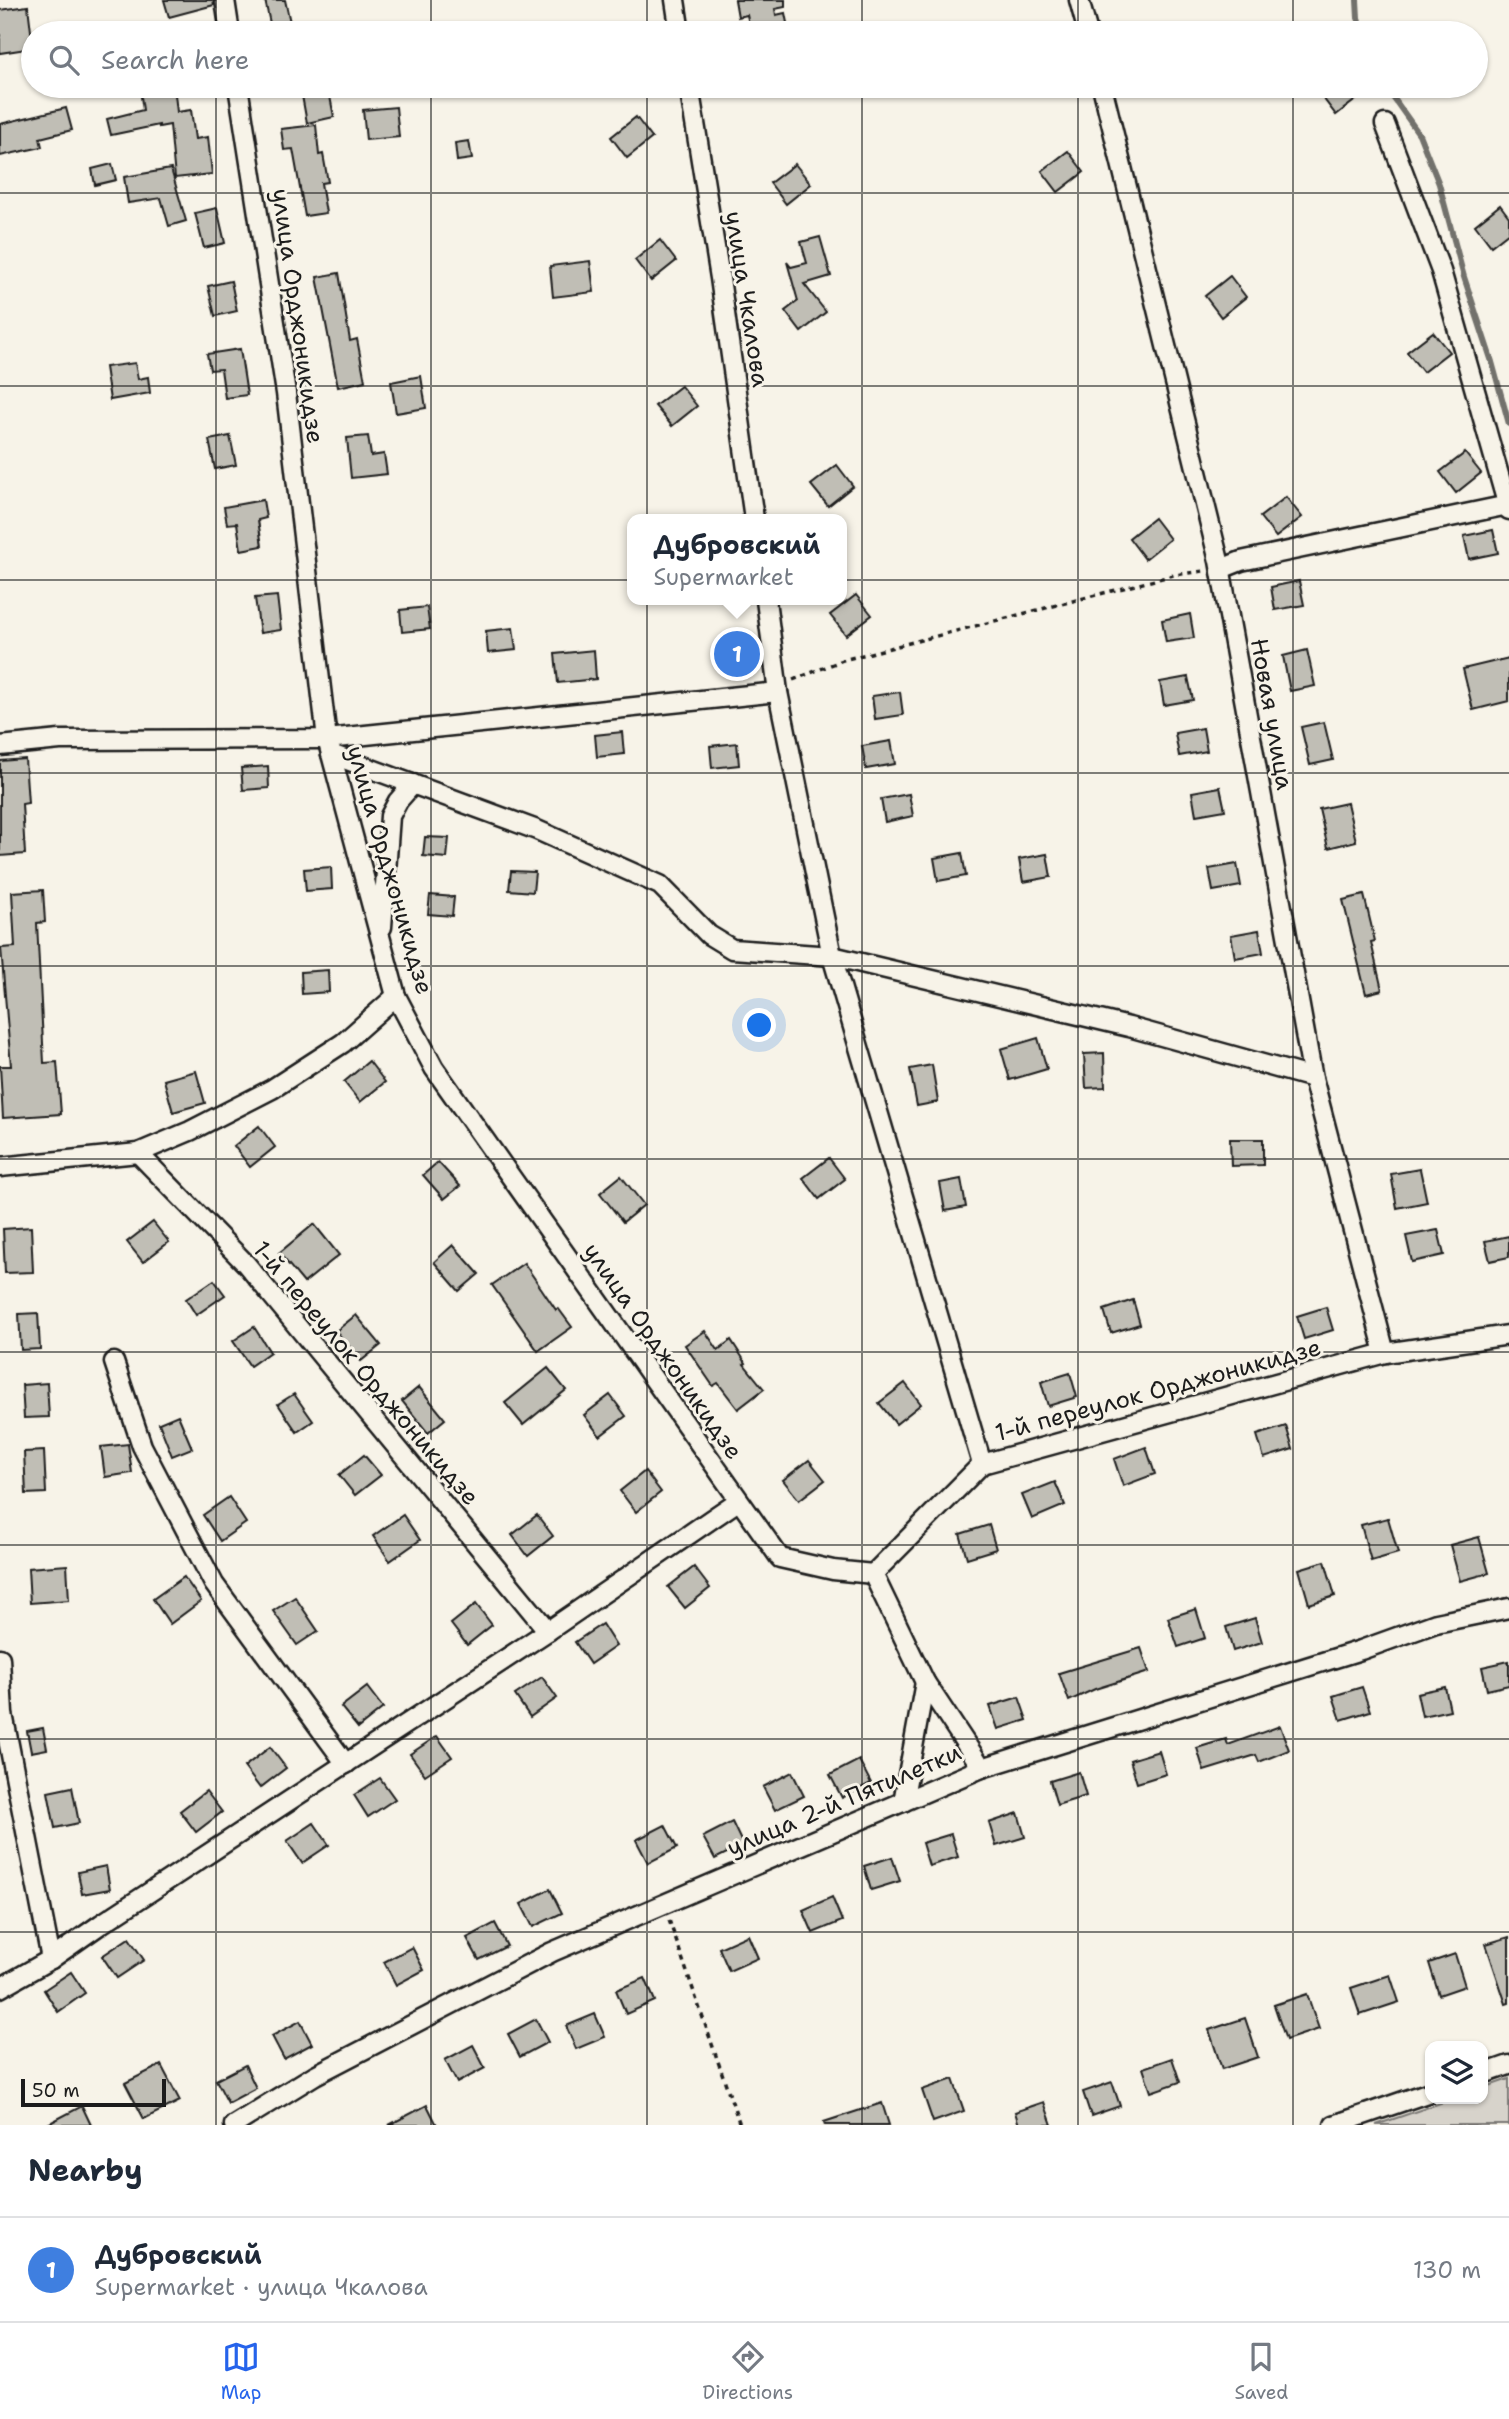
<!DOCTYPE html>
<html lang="en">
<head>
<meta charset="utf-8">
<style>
  :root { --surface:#fff; --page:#f6f6f7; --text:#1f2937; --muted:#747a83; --line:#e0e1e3; --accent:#2563eb }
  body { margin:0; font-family:"Shantell Sans",sans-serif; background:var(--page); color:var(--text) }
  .controls { position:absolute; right:21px; bottom:21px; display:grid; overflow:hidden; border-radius:14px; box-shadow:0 2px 5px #0004 }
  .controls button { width:63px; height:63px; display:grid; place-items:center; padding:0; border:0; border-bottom:2px solid var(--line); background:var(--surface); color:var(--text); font:35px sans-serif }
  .scale { position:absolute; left:21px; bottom:18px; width:145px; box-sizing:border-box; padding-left:7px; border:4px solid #1c1c1c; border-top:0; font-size:19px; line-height:24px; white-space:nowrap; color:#1c1c1c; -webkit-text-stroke:5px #f7f3e8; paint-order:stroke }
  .you { position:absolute; left:760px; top:1026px; width:24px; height:24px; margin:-18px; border:5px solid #fff; border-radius:50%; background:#1a73e8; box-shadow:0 0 0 10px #1a73e833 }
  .badge { display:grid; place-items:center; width:46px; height:46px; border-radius:50%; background:var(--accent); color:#fff; font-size:23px; font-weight:700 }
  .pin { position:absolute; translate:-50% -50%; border:4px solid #fff; box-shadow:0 2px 7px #0006 }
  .popup { position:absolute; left:627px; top:514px; width:220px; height:91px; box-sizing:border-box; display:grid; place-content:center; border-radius:14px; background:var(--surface); filter:drop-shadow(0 2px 5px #0005); font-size:23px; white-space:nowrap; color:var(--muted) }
  .popup b { font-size:26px; color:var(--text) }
  .popup::after { content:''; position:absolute; left:50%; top:100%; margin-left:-14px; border:14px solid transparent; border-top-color:var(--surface) }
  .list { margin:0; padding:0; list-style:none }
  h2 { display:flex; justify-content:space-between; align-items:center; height:91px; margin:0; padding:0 28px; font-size:30px }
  h2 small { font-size:23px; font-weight:400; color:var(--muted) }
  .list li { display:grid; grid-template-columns:46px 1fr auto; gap:21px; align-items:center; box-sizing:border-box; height:105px; padding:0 28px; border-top:2px solid var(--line) }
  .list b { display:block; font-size:26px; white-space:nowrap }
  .list p { margin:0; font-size:23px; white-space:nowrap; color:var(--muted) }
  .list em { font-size:23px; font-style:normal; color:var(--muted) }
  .icon { flex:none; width:38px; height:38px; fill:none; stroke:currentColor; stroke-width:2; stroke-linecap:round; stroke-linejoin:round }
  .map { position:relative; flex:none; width:1509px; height:2125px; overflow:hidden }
  .search { position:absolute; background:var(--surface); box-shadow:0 2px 5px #0004; left:21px; right:21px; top:21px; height:77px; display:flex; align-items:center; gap:18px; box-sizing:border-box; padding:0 24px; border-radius:38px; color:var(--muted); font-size:26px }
  .sheet { height:196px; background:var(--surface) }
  nav { display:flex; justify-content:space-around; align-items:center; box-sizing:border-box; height:98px; border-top:2px solid var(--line); background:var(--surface); font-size:19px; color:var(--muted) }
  nav a { display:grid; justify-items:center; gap:4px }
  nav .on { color:var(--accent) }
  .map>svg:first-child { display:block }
</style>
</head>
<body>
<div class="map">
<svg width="1509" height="2125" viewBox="0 0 1509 2125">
  <rect width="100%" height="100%" fill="#f7f3e8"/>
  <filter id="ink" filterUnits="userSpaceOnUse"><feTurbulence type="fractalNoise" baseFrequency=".0143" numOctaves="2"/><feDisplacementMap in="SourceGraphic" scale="14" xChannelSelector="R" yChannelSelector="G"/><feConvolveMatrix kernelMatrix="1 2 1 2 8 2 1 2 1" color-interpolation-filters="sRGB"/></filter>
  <g filter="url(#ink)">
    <!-- green -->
    <path fill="#d7d3cb" stroke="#7a7874" stroke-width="2" d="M1509,2079V2125H1376L1452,2099H1483V2088Z"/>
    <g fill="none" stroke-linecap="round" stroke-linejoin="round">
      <!-- stream -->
      <g stroke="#72716c" stroke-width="6">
        <path d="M1357,0L1358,18L1364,33"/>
        <path d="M1385,86L1419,134L1439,184L1464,277L1492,362L1509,424"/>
      </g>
    </g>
    <!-- building -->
    <g fill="#c0beb5" stroke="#1c1c1c" stroke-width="2">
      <path d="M164,0H213L214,5L169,17Z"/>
      <path d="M265,0H285L292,31L272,33Z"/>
      <path d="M735,0H785V7L775,9L776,15L785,13L789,33H751L747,15L738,17Z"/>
      <path d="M28,6L33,48L0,53V10Z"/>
      <path d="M174,86L177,112L191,110L195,139L208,137L212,174L175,178L170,125L159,127V125L111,135L107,119L143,110L140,90Z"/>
      <path d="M322,86H328L334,117L307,123L301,90Z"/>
      <path d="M1331,86H1355L1362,95L1336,115L1320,94Z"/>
      <path d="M396,107L399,137L366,140L363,110Z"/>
      <path d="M66,108L72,130L40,138L42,147L0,156V124Z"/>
      <path d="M636,117L652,138L627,158L611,137Z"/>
      <path d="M316,125L319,155L323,154L328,182L321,183L326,213L305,216L293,149L284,150L281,129Z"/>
      <path d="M469,141L472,159L457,161L455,143Z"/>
      <path d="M1068,151L1084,172L1058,192L1042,171Z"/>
      <path d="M112,164L116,180L95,185L92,169Z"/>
      <path d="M795,164L811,184L786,204L770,183Z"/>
      <path d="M171,169L186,221L169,226L161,198L128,203L124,177Z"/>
      <path d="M1500,205L1509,217V232L1491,246L1475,225Z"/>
      <path d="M217,208L225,243L204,248L195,213Z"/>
      <path d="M820,237L831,276L804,284L826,312L801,332L785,311L798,301L787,262L791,267L807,263L801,242Z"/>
      <path d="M660,240L676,261L651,281L635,260Z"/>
      <path d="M590,261L594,292L553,297L550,266Z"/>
      <path d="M339,273L350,341L357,339L365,381L338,387L317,277Z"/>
      <path d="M1230,276L1246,297L1221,317L1205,296Z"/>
      <path d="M231,281L237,311L215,316L208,286Z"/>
      <path d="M1433,332L1449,352L1423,372L1407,352Z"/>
      <path d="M240,349L247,395L225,398L221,369L210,370L207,354Z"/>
      <path d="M135,363L138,379L148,377L150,393L110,400L105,367Z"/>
      <path d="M421,376L426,408L396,413L391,382Z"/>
      <path d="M681,386L697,406L672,426L655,406Z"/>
      <path d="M230,436L236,465L215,469L209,440Z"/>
      <path d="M368,436L371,456L384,454L387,474L351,478L347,438Z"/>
      <path d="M1465,453L1481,473L1456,493L1440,472Z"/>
      <path d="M837,465L853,486L828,506L811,485Z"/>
      <path d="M1286,497L1302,517L1276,537L1260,517Z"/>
      <path d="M263,500L266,518L258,520L262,546L241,550L237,523L227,524L224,507Z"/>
      <path d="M1154,518L1170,539L1145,559L1129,538Z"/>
      <path d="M1493,530L1498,553L1469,559L1464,536Z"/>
      <path d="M1299,581L1304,605L1275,610L1271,587Z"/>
      <path d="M856,595L872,615L846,635L830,615Z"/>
      <path d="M277,596L281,630L260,633L255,598Z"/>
      <path d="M427,607L430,629L402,632L400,610Z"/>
      <path d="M1190,614L1194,638L1166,642L1162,620Z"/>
      <path d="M513,628L516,650L488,653L486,631Z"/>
      <path d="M750,642L752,664L725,667L723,644Z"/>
      <path d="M594,650L596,679L558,683L555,654Z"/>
      <path d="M1307,650L1315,686L1290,691L1283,656Z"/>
      <path d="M1509,658V701L1473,710L1463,669Z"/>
      <path d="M1188,677L1193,700L1164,705L1160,682Z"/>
      <path d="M900,692L903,715L875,719L872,696Z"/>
      <path d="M1324,722L1333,760L1310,765L1301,727Z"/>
      <path d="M1203,728L1207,751L1179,756L1175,733Z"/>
      <path d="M622,732L624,754L597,757L595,735Z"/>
      <path d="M891,741L895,764L866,769L862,746Z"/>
      <path d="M737,743L739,765L712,768L710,746Z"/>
      <path d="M25,759L28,803L22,804L25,854L0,856V761Z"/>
      <path d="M268,766L269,788L243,790L241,768Z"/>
      <path d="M1220,787L1225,810L1196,815L1192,792Z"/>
      <path d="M909,794L913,816L885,822L881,799Z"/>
      <path d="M1347,803L1356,841L1328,848L1319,809Z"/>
      <path d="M425,837L449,838L447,858L423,856Z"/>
      <path d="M962,853L966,876L938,881L934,858Z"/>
      <path d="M1047,854L1051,877L1023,882L1019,859Z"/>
      <path d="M1237,864L1241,886L1213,891L1209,869Z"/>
      <path d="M331,867L332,889L306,891L304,869Z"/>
      <path d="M511,871L535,872L533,892L509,890Z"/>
      <path d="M43,890L45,922L37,923L44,1063L57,1062L61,1114L3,1118L0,1066H11L1,948L15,947L12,892Z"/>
      <path d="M430,895L454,897L452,916L428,914Z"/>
      <path d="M1364,895L1375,941L1371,942L1382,990L1366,994L1343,900Z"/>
      <path d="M1259,930L1263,953L1235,958L1231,935Z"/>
      <path d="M328,970L329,992L302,994L301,972Z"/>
      <path d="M1038,1038L1047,1069L1010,1080L1001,1049Z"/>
      <path d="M1104,1053L1105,1087L1086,1088L1084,1054Z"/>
      <path d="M369,1061L385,1082L360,1102L344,1082Z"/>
      <path d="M932,1065L938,1102L917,1106L910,1069Z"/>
      <path d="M196,1071L205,1103L173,1112L164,1080Z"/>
      <path d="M259,1126L275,1147L250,1167L234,1146Z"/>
      <path d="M1230,1139H1263V1165L1231,1166Z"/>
      <path d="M829,1158L845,1179L819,1199L803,1178Z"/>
      <path d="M438,1162L460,1186L444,1199L423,1175Z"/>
      <path d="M1420,1169L1427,1202L1397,1208L1391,1174Z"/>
      <path d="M621,1176L644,1205L623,1222L600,1193Z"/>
      <path d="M961,1179L966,1207L945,1211L940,1183Z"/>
      <path d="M153,1222L169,1242L143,1262L127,1242Z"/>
      <path d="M314,1224L339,1255L304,1283L279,1253Z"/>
      <path d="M31,1227L33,1272L5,1273L3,1229Z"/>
      <path d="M1438,1230L1444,1255L1412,1262L1406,1236Z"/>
      <path d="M1509,1236V1257L1490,1261L1485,1241Z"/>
      <path d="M453,1245L479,1274L459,1291L434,1262Z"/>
      <path d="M524,1263L556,1310L558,1308L572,1327L538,1351L492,1285Z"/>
      <path d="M214,1280L225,1295L196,1315L186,1299Z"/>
      <path d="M1133,1300L1140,1324L1111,1333L1104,1310Z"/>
      <path d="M1326,1307L1333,1330L1304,1339L1297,1316Z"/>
      <path d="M38,1313L40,1349L21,1350L19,1314Z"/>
      <path d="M356,1315L381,1345L361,1361L336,1331Z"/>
      <path d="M254,1327L270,1352L250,1366L233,1341Z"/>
      <path d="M705,1331L718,1350L731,1340L746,1363L744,1364L764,1389L738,1409L718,1383L713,1386L685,1345Z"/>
      <path d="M548,1368L566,1390L523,1425L505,1403Z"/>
      <path d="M1070,1373L1077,1397L1048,1406L1041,1382Z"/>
      <path d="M47,1383L49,1417L24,1418L22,1385Z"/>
      <path d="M905,1383L921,1404L896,1424L879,1403Z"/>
      <path d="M419,1387L445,1419L428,1433L402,1401Z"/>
      <path d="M294,1394L313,1421L297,1432L278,1404Z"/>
      <path d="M610,1395L626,1416L600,1436L584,1415Z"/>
      <path d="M178,1415L192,1448L172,1456L159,1423Z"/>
      <path d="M1286,1426L1293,1449L1264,1458L1257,1435Z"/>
      <path d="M128,1444L132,1473L105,1477L101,1447Z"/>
      <path d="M1146,1447L1155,1474L1123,1486L1114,1459Z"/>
      <path d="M44,1451L46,1493L26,1494L24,1452Z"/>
      <path d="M364,1455L381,1475L355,1495L339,1475Z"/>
      <path d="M809,1460L825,1480L799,1500L783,1480Z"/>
      <path d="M645,1471L661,1492L636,1512L620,1491Z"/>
      <path d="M1055,1482L1065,1505L1032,1519L1022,1495Z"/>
      <path d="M229,1497L246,1523L220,1541L203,1515Z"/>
      <path d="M403,1515L420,1540L390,1561L373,1536Z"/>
      <path d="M537,1515L553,1536L528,1556L512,1535Z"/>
      <path d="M1388,1518L1398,1553L1371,1561L1361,1525Z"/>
      <path d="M989,1525L996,1549L967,1558L960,1534Z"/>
      <path d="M1479,1537L1489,1573L1460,1581L1450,1545Z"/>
      <path d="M1325,1561L1335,1596L1309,1604L1299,1569Z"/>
      <path d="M67,1565L69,1600L30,1603L28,1568Z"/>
      <path d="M694,1567L710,1588L685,1608L668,1587Z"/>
      <path d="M184,1577L201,1601L170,1624L153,1599Z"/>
      <path d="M295,1597L318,1631L297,1645L273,1611Z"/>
      <path d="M476,1604L492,1625L467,1645L451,1624Z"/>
      <path d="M1196,1609L1205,1638L1178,1647L1168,1618Z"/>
      <path d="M1255,1618L1262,1642L1233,1651L1226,1627Z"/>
      <path d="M602,1624L616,1646L590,1664L575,1642Z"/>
      <path d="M1141,1648L1149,1672L1095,1689L1069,1701L1059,1673Z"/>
      <path d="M1509,1661V1685L1487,1690L1482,1667Z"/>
      <path d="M542,1677L557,1698L530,1717L515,1695Z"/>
      <path d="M367,1687L383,1708L358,1728L341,1707Z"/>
      <path d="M1362,1687L1370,1711L1341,1720L1333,1696Z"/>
      <path d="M1445,1687L1450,1710L1422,1716L1417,1693Z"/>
      <path d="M1019,1697L1027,1720L998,1729L990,1706Z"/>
      <path d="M1280,1726L1289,1750L1259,1762L1256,1755L1204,1771L1197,1748L1226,1739L1228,1745Z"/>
      <path d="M43,1728L47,1749L31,1752L27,1731Z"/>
      <path d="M437,1736L452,1757L425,1775L410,1754Z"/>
      <path d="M270,1747L286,1768L260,1788L244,1767Z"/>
      <path d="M1159,1751L1166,1774L1137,1783L1130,1760Z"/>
      <path d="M859,1760L871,1783L842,1798L830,1775Z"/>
      <path d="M792,1772L804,1796L775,1810L763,1787Z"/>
      <path d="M1079,1772L1086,1796L1057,1805L1050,1781Z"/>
      <path d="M380,1778L395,1799L368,1817L354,1795Z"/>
      <path d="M72,1787L79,1823L55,1828L48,1792Z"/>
      <path d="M206,1791L222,1812L196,1832L180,1811Z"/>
      <path d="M1018,1813L1025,1837L996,1846L989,1823Z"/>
      <path d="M732,1822L743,1845L715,1859L703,1837Z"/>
      <path d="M314,1823L329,1845L302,1863L287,1841Z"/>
      <path d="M665,1825L677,1848L648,1863L636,1840Z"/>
      <path d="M951,1834L958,1857L929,1866L922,1843Z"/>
      <path d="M892,1857L900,1881L871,1890L864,1866Z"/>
      <path d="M106,1866L110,1889L82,1894L78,1872Z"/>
      <path d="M550,1889L562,1913L533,1927L521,1904Z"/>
      <path d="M832,1897L842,1921L813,1933L803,1910Z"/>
      <path d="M495,1923L507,1946L479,1960L467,1938Z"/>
      <path d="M748,1935L758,1958L729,1971L719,1948Z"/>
      <path d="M1509,1937V2003L1506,2004L1486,1944Z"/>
      <path d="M129,1938L144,1960L117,1978L102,1956Z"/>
      <path d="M412,1947L424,1970L396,1985L384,1962Z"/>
      <path d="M1455,1954L1465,1986L1439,1995L1429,1963Z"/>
      <path d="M71,1972L85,1993L58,2012L44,1990Z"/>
      <path d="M1390,1975L1399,2002L1360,2015L1351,1988Z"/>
      <path d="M645,1978L655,2001L626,2014L616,1990Z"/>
      <path d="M1307,1994L1319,2029L1286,2040L1274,2005Z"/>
      <path d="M595,2014L605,2037L576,2049L566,2026Z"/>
      <path d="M1245,2018L1258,2057L1222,2069L1209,2030Z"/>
      <path d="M536,2019L548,2042L520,2057L508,2034Z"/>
      <path d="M300,2021L312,2044L284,2059L272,2036Z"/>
      <path d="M473,2045L485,2068L457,2083L445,2060Z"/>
      <path d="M1172,2058L1180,2082L1151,2092L1143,2068Z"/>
      <path d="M161,2065L180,2101L144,2119L125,2083Z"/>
      <path d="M245,2065L256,2088L228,2103L216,2080Z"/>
      <path d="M953,2079L964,2111L933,2122L922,2090Z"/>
      <path d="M1112,2082L1120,2106L1091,2116L1083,2092Z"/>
      <path d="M1044,2102L1052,2125H1019L1015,2112Z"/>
      <path d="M882,2103L889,2125H825L824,2122Z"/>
      <path d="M427,2105L437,2125H389Z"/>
      <path d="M82,2106L91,2125H46Z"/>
    </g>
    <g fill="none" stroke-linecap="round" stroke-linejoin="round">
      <!-- street casing -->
      <g stroke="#1c1c1c" stroke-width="23">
        <g id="street">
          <path d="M225,0L230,33"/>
          <path d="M675,0L680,33"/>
          <path d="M1079,0L1088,33"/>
          <path d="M238,86L286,393L327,739L396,996L434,1068L780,1558L833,1570L873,1574L982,1464L1385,1353L1509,1335"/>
          <path d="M689,86L720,278L754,519"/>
          <path d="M1102,86L1219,561L1313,1078L1385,1353"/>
          <path d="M1385,124L1441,271L1509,510"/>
          <path d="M1221,569L1241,561L1508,505"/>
          <path d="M766,600L778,692L832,956L982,1464"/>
          <path d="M0,746L60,740L327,739L778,692"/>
          <path d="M331,754L537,830L660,885L709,935L732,949L832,956L1129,1027L1313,1078"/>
          <path d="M382,927L390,816L398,801L413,784"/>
          <path d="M138,1153L246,1264L548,1631"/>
          <path d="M0,1167L138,1153L190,1131L272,1089L343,1043L396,996"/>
          <path d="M114,1362L142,1446L214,1584L346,1764"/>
          <path d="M873,1574L925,1682L982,1768"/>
          <path d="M0,1658L3,1714L51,1959"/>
          <path d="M903,1802L925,1682"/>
          <path d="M0,1988L51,1959L101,1924L548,1631L738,1501"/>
          <path d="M1483,2074L1509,2065"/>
          <path d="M234,2125L315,2075L552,1952L982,1768L1361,1650L1436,1623L1509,1608"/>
          <path d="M1334,2125L1430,2092"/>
        </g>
      </g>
      <!-- path -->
      <g stroke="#1c1c1c" stroke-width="3.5" stroke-dasharray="5 5" stroke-linecap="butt">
        <path d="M793,680L843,660L1174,575L1204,571"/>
        <path d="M669,1920L740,2125"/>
      </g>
      <!-- street -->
      <use href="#street" stroke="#f7f3e8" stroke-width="18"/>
    </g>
  </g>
  <!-- grid -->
  <path fill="none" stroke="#1c1c1c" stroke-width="2" stroke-opacity="0.55" d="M216,0V33M431,0V33M647,0V33M862,0V33M1078,0V33M1293,0V33M216,86V2125M431,86V2125M647,86V2125M862,86V2125M1078,86V2125M1293,86V2125M0,193H1509M0,386H1509M0,580H1509M0,773H1509M0,966H1509M0,1159H1509M0,1352H1509M0,1545H1509M0,1739H1509M0,1932H1509"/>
  <g text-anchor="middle" stroke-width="6" stroke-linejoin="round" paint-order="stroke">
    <!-- street labels -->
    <g font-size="24" fill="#1c1c1c" stroke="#f7f3e8">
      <text transform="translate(747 299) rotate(81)" y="8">улица Чкалова</text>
      <text transform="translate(298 316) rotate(82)" y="8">улица Орджоникидзе</text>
      <text transform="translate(1272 714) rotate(80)" y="8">Новая улица</text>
      <text transform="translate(390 870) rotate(74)" y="8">улица Орджоникидзе</text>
      <text transform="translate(663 1351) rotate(55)" y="8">улица Орджоникидзе</text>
      <text transform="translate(366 1373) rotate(50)" y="8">1-й переулок Орджоникидзе</text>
      <text transform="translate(1158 1390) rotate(-15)" y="8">1-й переулок Орджоникидзе</text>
      <text transform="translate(844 1800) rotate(-23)" y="8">улица 2-й Пятилетки</text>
    </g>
  </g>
</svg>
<div class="controls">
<button><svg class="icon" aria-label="layers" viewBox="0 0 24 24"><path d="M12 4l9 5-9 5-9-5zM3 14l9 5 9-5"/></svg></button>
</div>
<div class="scale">50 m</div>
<div class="you"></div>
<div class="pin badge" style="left:737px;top:654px;background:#3f7fe0">1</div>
<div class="popup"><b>Дубровский</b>Supermarket</div>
<div class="search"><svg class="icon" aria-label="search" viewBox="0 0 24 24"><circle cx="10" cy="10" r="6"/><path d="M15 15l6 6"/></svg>Search here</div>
</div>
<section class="sheet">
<h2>Nearby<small></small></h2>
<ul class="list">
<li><span class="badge" style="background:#3f7fe0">1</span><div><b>Дубровский</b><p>Supermarket · улица Чкалова</p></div><em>130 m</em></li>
</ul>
</section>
<nav>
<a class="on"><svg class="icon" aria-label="map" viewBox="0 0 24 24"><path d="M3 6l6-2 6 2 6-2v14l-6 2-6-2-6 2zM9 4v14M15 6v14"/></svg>Map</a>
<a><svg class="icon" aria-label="directions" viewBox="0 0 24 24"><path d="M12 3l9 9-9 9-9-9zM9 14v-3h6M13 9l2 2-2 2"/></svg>Directions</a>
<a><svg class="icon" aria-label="saved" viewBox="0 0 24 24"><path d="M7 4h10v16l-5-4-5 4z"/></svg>Saved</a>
</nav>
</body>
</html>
